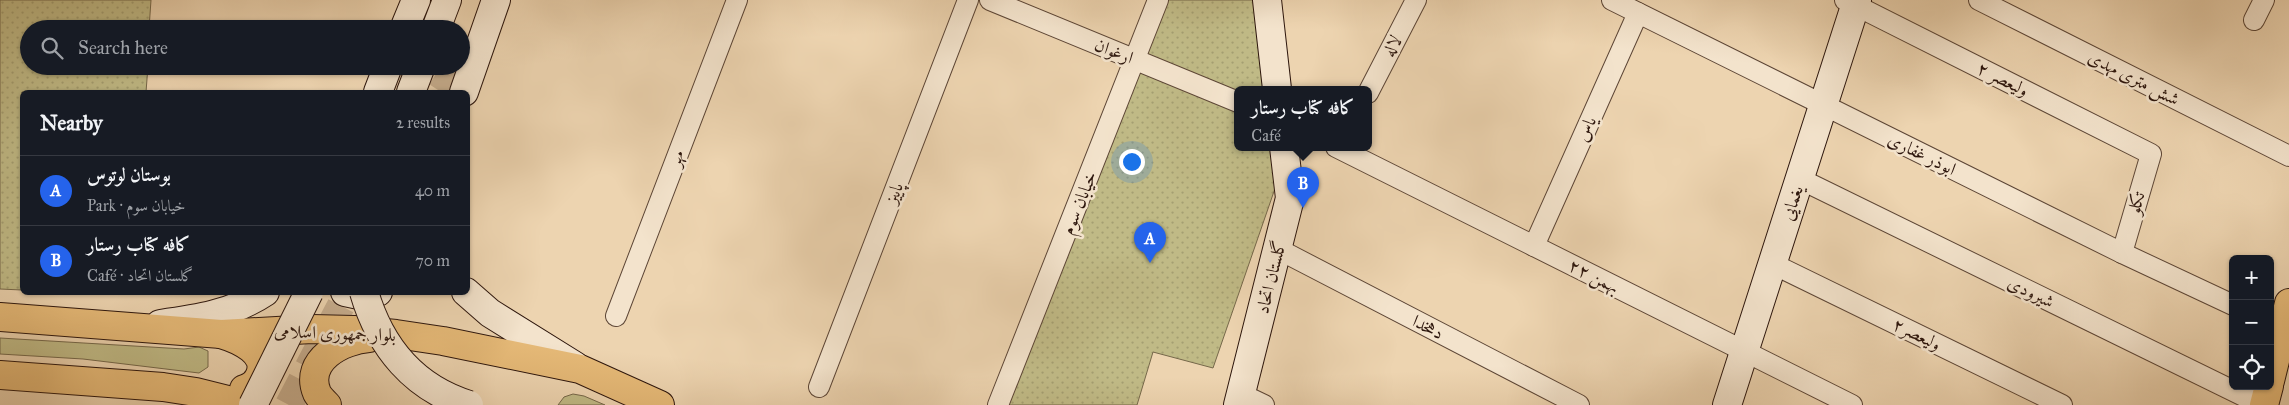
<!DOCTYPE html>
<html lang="en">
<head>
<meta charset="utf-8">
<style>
  :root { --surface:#171b24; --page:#20242c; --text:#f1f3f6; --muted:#9ea1a6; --line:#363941; --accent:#2563eb }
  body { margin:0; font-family:"IM FELL Great Primer",Amiri,serif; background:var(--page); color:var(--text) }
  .controls { position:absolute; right:15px; bottom:15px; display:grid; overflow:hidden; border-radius:8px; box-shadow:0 1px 4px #0004 }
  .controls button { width:45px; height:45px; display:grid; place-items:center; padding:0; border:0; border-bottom:1px solid var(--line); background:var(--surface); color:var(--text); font:25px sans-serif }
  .you { position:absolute; left:1131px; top:161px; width:18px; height:18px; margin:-12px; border:4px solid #fff; border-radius:50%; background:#1a73e8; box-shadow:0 0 0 8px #1a73e833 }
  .badge { display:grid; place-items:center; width:32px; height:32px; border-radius:50%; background:var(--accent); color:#fff; font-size:16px; font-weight:700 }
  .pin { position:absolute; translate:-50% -41px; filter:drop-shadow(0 1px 2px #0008) }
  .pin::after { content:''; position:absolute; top:26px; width:18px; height:15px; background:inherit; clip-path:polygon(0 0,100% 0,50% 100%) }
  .popup { position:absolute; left:1234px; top:86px; width:138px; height:65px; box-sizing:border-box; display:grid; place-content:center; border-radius:8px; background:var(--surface); filter:drop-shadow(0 1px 4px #0005); font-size:16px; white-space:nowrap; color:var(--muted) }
  .popup b { font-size:19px; color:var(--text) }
  .popup::after { content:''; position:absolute; left:50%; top:100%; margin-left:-10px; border:10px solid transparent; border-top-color:var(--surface) }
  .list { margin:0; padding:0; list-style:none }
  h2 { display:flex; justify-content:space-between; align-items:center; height:65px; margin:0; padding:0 20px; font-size:21px }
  h2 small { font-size:16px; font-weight:400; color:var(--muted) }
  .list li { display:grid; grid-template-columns:32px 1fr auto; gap:15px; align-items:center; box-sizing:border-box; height:70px; padding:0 20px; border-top:1px solid var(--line) }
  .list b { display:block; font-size:19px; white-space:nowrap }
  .list p { margin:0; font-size:16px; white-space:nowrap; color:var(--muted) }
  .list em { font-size:16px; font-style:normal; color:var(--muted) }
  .icon { flex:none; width:28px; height:28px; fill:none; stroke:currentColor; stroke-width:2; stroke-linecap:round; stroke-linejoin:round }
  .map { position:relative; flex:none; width:2289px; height:405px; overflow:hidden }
  .search { position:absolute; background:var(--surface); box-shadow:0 1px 4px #0004; left:20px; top:20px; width:450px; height:55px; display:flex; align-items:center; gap:12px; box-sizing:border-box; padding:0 18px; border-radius:28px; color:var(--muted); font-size:19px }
  .panel { position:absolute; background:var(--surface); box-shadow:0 1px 4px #0004; left:20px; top:90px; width:450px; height:205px; border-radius:8px }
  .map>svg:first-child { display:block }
</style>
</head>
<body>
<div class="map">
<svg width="2289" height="405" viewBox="0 0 2289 405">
  <defs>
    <pattern id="park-dots" width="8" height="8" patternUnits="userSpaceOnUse" patternTransform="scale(1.25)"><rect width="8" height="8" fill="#c0ba86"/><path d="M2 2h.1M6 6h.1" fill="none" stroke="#a59f72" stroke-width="1.8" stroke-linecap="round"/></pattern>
  </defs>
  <rect width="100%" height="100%" fill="#edd4b0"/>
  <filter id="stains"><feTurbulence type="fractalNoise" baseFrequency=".004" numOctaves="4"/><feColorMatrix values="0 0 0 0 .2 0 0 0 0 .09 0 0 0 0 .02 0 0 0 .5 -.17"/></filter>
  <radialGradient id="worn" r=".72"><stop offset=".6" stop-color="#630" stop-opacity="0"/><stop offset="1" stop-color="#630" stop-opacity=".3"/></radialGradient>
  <!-- grass -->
  <g fill="#c0ba86" stroke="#76684a">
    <path d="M0,338L184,349L199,347L208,351V367L199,373L83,359L0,354Z"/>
    <path d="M573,394L584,396L605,405H558L564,397Z"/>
  </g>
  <!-- park -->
  <g fill="url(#park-dots)" stroke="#76684a">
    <path d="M0,0H151L149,29H29V66H148L146,92H22V290L0,289Z"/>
    <path d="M1150,0H1257L1267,89H1238V147H1276L1280,174L1213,368L1153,352L1137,405H997Z"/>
  </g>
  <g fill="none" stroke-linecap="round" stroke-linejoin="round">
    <!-- secondary-tunnel -->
    <g stroke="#c7ae8f" stroke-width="28" stroke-dasharray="28 14" stroke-linecap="butt">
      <path d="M441,92L458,66"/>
      <path d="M289,405L348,292"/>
    </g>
    <!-- street casing -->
    <g stroke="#5d4636" stroke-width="22">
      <g id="street">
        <path d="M990,0L1238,102"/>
        <path d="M1612,0L2122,253L2233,305"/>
        <path d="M1845,0L2151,154L2122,253"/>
        <path d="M1979,0L2289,156"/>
        <path d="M2254,20L2264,0"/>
        <path d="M1368,93L1416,0"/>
        <path d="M1336,147L1852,405"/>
        <path d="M1800,179L2262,405"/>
        <path d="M1534,246L1638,13"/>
        <path d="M1278,249L1579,405"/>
        <path d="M1773,264L2062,405"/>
        <path d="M616,316L737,0"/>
        <path d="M819,387L968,0"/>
        <path d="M1241,394L1264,405"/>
        <path d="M998,405L1158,0"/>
      </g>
    </g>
    <!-- secondary casing -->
    <g stroke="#2d160d" stroke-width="30">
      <g id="secondary">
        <path d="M1267,0L1277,89"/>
        <path d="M404,29L416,0"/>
        <path d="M436,29L447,0"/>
        <path d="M378,92L388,66"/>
        <path d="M411,92L421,66"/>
        <path d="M464,92L496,0"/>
        <path d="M345,292L359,295L378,292"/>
        <path d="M466,292L490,313L575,366"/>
        <path d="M160,324C197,319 232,314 265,292"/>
        <path d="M1238,405L1290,198L1284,147"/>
        <path d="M1727,405L1857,0"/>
      </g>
    </g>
    <!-- primary casing -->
    <g stroke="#2d160d" stroke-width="30">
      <g id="primary">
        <path d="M0,317L221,334L312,329L354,330L396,334L443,341L580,369L660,405"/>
        <path d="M221,334C238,339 271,353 259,377C256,383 252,387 244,389"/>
        <path d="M0,375L163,387L196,392L248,405"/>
        <path d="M2270,381L2289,303"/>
        <path d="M327,405C324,402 319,397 317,393C303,360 343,340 369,338"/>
        <path d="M2264,405L2269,386"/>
      </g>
    </g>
    <!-- street -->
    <use href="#street" stroke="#f3e3cc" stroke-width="20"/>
    <!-- secondary -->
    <use href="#secondary" stroke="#f3e3cc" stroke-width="28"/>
    <!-- primary -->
    <use href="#primary" stroke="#e6ba78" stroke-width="28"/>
    <!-- secondary-bridge casing -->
    <g stroke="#2d160d" stroke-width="30" stroke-linecap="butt">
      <g id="secondary-bridge">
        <path d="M364,292C380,347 414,388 469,405"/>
        <path d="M253,405L309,292"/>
      </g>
    </g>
    <!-- secondary-bridge -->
    <use href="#secondary-bridge" stroke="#f3e3cc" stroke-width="28"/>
  </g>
  <g text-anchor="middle" stroke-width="5" stroke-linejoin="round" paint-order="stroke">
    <!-- street labels -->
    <g font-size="18" fill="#2d160d" stroke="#f3e3cc">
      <text transform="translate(1392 46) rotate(-63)" y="6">لاله</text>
      <text transform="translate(1114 51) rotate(22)" y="6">ارغوان</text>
      <text transform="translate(2134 78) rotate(27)" y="6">شش متری مهدی</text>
      <text transform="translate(2003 79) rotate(27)" y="6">ولیعصر ۲</text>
      <text transform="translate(1586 129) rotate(-66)" y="6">یاس</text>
      <text transform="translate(1922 154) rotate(26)" y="6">ابوذر غفاری</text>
      <text transform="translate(676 158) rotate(-69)" y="6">مهر</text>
      <text transform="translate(894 193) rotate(-69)" y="6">پاییز</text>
      <text transform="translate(1079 203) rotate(-68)" y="6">خیابان سوم</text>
      <text transform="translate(1792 203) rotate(-72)" y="6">یغمایی</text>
      <text transform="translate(2136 203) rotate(-74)" y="6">تکلو</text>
      <text transform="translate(1594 276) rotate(27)" y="6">۲۲ بهمن</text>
      <text transform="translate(1271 277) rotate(-76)" y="6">گلستان اتحاد</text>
      <text transform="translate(2031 292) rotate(26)" y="6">شیرودی</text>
      <text transform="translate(1428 327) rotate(27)" y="6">دهخدا</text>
      <text transform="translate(335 333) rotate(2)" y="6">بلوار جمهوری اسلامی</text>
      <text transform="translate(1917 334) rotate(26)" y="6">ولیعصر۲</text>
    </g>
  </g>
  <rect width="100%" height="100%" filter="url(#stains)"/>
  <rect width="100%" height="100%" fill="url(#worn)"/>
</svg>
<div class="controls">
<button>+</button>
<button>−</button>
<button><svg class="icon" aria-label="locate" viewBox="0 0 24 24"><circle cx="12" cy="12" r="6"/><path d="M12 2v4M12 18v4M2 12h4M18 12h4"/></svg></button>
</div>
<div class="you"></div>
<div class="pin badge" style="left:1150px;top:263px">A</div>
<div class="pin badge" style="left:1303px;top:208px">B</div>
<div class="popup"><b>کافه کتاب رستار</b>Café</div>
<div class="search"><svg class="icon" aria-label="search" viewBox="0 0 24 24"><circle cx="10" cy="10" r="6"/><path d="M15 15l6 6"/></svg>Search here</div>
<section class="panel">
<h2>Nearby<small>2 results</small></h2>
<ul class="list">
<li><span class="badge">A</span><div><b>بوستان لوتوس</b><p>Park · خیابان سوم</p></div><em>40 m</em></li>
<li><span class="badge">B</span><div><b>کافه کتاب رستار</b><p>Café · گلستان اتحاد</p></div><em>70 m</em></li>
</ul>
</section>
</div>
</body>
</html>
